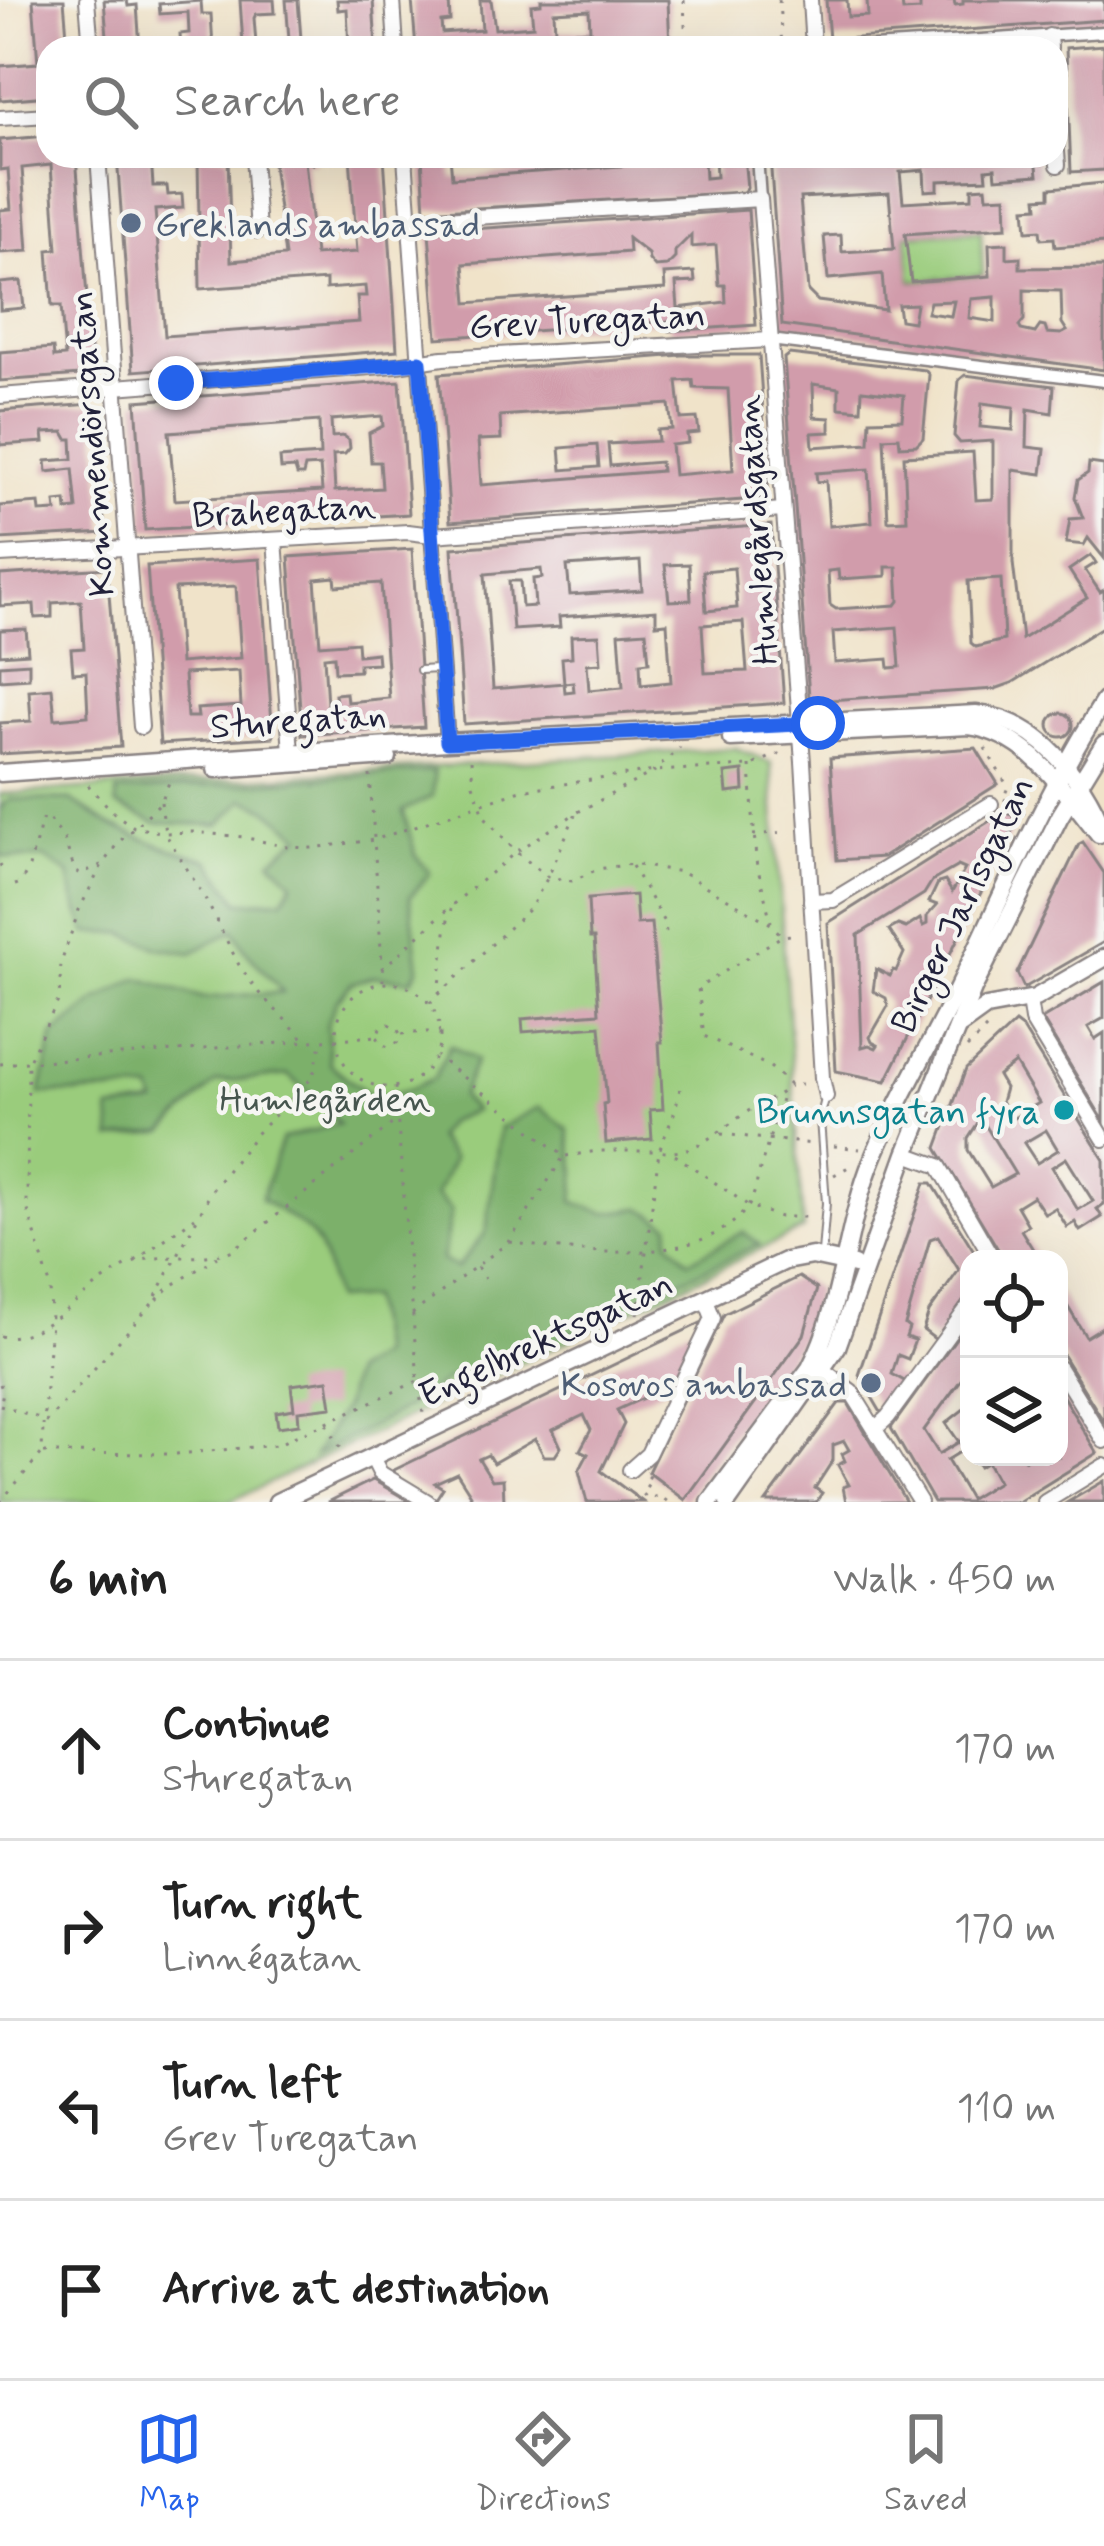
<!DOCTYPE html>
<html lang="en">
<head>
<meta charset="utf-8">
<style>
  :root { --surface:#fff; --page:#f6f6f6; --text:#222; --muted:#767676; --line:#e0e0e0; --accent:#2563eb }
  body { margin:0; font-family:Mynerve,sans-serif; background:var(--page); color:var(--text) }
  .controls { position:absolute; right:36px; bottom:36px; display:grid; overflow:hidden; border-radius:24px; box-shadow:0 12px 48px #0002 }
  .controls button { width:108px; height:108px; display:grid; place-items:center; padding:0; border:0; border-bottom:3px solid var(--line); background:var(--surface); color:var(--text); font:60px sans-serif }
  .stop { position:absolute; width:36px; height:36px; margin:-27px; border:9px solid #2563eb; border-radius:50%; background:#fff }
  .stop.end { background:#2563eb; border-color:#fff; box-shadow:0 3px 12px #0008 }
  .list { margin:0; padding:0; list-style:none }
  h2 { display:flex; justify-content:space-between; align-items:center; height:156px; margin:0; padding:0 48px; font-size:51px }
  h2 small { font-size:39px; font-weight:400; color:var(--muted) }
  .list li { display:grid; grid-template-columns:78px 1fr auto; gap:36px; align-items:center; box-sizing:border-box; height:180px; padding:0 48px; border-top:3px solid var(--line) }
  .list b { display:block; font-size:45px; white-space:nowrap }
  .list p { margin:0; font-size:39px; white-space:nowrap; color:var(--muted) }
  .list em { font-size:39px; font-style:normal; color:var(--muted) }
  .icon { flex:none; width:66px; height:66px; fill:none; stroke:currentColor; stroke-width:2; stroke-linecap:round; stroke-linejoin:round }
  .map { position:relative; flex:none; width:1104px; height:1502px; overflow:hidden }
  .search { position:absolute; background:var(--surface); box-shadow:0 12px 48px #0002; left:36px; right:36px; top:36px; height:132px; display:flex; align-items:center; gap:30px; box-sizing:border-box; padding:0 42px; border-radius:36px; color:var(--muted); font-size:45px }
  .sheet { height:876px; background:var(--surface) }
  nav { display:flex; justify-content:space-around; align-items:center; box-sizing:border-box; height:168px; border-top:3px solid var(--line); background:var(--surface); font-size:33px; color:var(--muted) }
  nav a { display:grid; justify-items:center; gap:6px }
  nav .on { color:var(--accent) }
  .map>svg:first-child { display:block }
</style>
</head>
<body>
<div class="map">
<svg width="1104" height="1502" viewBox="0 0 1104 1502">
  <rect width="100%" height="100%" fill="#f6f6f2"/>
  <filter id="ink" filterUnits="userSpaceOnUse"><feTurbulence type="fractalNoise" baseFrequency=".00833" numOctaves="2"/><feDisplacementMap in="SourceGraphic" scale="24" xChannelSelector="R" yChannelSelector="G"/><feConvolveMatrix kernelMatrix="1 2 1 2 8 2 1 2 1" color-interpolation-filters="sRGB"/></filter>
  <filter id="wash" filterUnits="userSpaceOnUse"><feTurbulence type="fractalNoise" baseFrequency=".004" numOctaves="4" result="noise"/><feDisplacementMap in="SourceGraphic" scale="48" xChannelSelector="R" yChannelSelector="G"/><feGaussianBlur stdDeviation="2.7" result="paint"/><feColorMatrix in="noise" values="0 0 0 0 0 0 0 0 0 0 0 0 0 0 0 0 0 1.4 0 .05"/><feComposite in="paint" operator="in"/></filter>
  <g filter="url(#wash)">
    <rect width="100%" height="100%" fill="#f0e3c9"/>
    <!-- green -->
    <g fill="#9acc7b" stroke="#5e775b" stroke-width="3">
      <path d="M981,231L983,275L911,281L906,235Z"/>
      <path d="M736,748L771,763L803,1229L229,1502H0V794Z"/>
    </g>
    <!-- forest -->
    <path fill="#7bb06b" stroke="#4e6953" stroke-width="3" d="M434,771L433,796L403,811L416,856L430,873L410,897L419,968L412,980L373,976L352,983L337,1000L327,1024L330,1064L353,1083L376,1097L410,1089L434,1078L450,1045L476,1060L461,1097L474,1111L448,1122L436,1137L453,1159L436,1195L451,1211L442,1260L457,1268L486,1232L500,1128L539,1107L568,1129L576,1172L574,1202L606,1213L641,1208L670,1224L669,1240L689,1261L743,1232L760,1244L620,1308L515,1359L446,1380L410,1406L314,1456L344,1406L352,1373L379,1355L370,1298L334,1300C320,1234 318,1235 261,1199L282,1139L339,1124L313,1096L288,1075L216,1082L164,1132L112,1139L110,1110L156,1104L152,1091L40,1094L54,1035L97,1000L138,978L204,998L283,992L245,950L234,930L192,953L159,948L123,933H87L74,898L69,874L44,858H9L0,855V808L10,799L71,800L111,826L161,846L209,860L239,902L283,899L293,882L271,860L301,836L266,808L244,799L219,825L156,823L116,805L117,792Z"/>
    <g id="blocks">
      <!-- building -->
      <g fill="#d19cab" fill-rule="evenodd">
        <path d="M33,0H64L68,48H48V96L0,100V66L38,63Z"/>
        <path d="M104,0H127L128,6L137,5L140,48H108Z"/>
        <path d="M240,0H274L275,13L256,14L254,18L256,44H243Z"/>
        <path d="M286,0H298L301,39H289Z"/>
        <path d="M337,0H373L376,48H349L347,9L338,10Z"/>
        <path d="M412,0H449L450,21L441,22L442,33L482,30L480,0H491L495,29L533,26L531,5L541,4V0H668L670,48H416ZM589,10L590,30L555,32L554,12Z"/>
        <path d="M826,0H847L848,17L868,16L867,0L902,2L903,11L920,10V1L929,0H954L955,5L963,4V0H1104V20L829,40Z"/>
        <path d="M201,1L202,14H211L213,48H181L180,34L189,33L188,12L160,14L159,4Z"/>
        <path d="M1104,45V170L1071,172L1066,48Z"/>
        <path d="M48,136V156H76L93,374L0,381V352L53,348L54,357L65,356L61,306H52L48,250L57,249L51,165L22,168L28,251L0,253V210L11,209L8,169L0,170V140Z"/>
        <path d="M117,156H151L153,186H167L168,195L182,194L183,208L155,210L165,336L359,322L357,296H366L365,286L326,289V280L200,289L198,156H228L231,261L285,256L272,156H316L313,164L305,161L315,255L357,252L350,156H384L397,350L133,371Z"/>
        <path d="M422,156H450L452,178L704,160L705,178L716,177L715,156H744L747,188L743,192L425,211Z"/>
        <path d="M770,156H1036L1038,175L996,178L995,168L986,169L987,179L938,181V190L925,191L924,170L900,172L903,202L972,198V188L986,187L987,197L1006,196L1007,227L905,234L911,282L990,276L989,244L1007,243V258L1020,257V268L1104,267V370L782,325ZM889,193L894,249L842,252L841,235L824,236L828,279L882,274L885,310L818,301L808,291L800,198ZM1024,290L1061,291L1062,323L1067,331L1061,334L1047,333L1045,327L1040,326L1035,333L1021,330L1019,326L1024,320ZM995,297V322L969,318L971,299ZM954,301L951,316L927,313L930,302ZM916,304L913,322L900,320L898,305Z"/>
        <path d="M1104,183V243L1055,247L1054,238L1041,239L1040,230L1027,231L1025,208L1038,207L1037,198L1050,197V188Z"/>
        <path d="M748,210L756,325L670,331L669,321L437,338L429,232ZM691,235V247L716,245L719,285H725L726,302L678,308L676,283L695,282L694,272L664,274L665,289L467,303L464,264L629,252L628,238L648,254L649,260L655,267L667,266L675,258V251Z"/>
        <path d="M21,281L24,308L0,310V283Z"/>
        <path d="M789,354L925,370L929,375L923,438L916,445L900,446L899,437L884,438L888,521L907,520L904,456L973,452L976,500L993,499V441L960,443L954,436L959,380L965,375L1054,386L1052,413L1028,409L1027,447L1045,449L1042,474L1013,470V563L1022,639L1087,598L1069,570L1091,555L1096,563L1085,570L1100,592L1104,590V626L1012,683L995,689L814,701L809,696L784,358ZM813,384L839,388V408L861,410L862,390L904,395L902,419L870,420L869,443L813,447L812,433L830,432V418L814,417ZM982,403L1014,407L1013,430L980,427ZM869,469L872,522L829,526L826,481L817,482L816,473ZM886,567H897L899,601L896,605L836,609L830,605L828,571L838,570L839,579L886,576ZM1001,579L1004,640L976,647L971,643L968,581ZM897,627L900,667L889,668L888,659L835,663L833,632Z"/>
        <path d="M682,355H759L769,498L450,522L439,374ZM693,380L694,388L728,389L733,470L674,475L671,445L688,443L687,434L699,433L697,418L681,419L677,381ZM669,404L672,429L657,430L658,441L608,444L610,466L660,462L661,471L481,485L478,440L501,439L500,416Z"/>
        <path d="M400,381L409,514L145,530L136,401ZM382,416L383,426L369,433L371,462H380L382,488L335,491L333,455L345,454L350,448L349,440L344,436L332,437L331,420ZM319,421L320,455L280,458L281,469L295,468L297,475H303L305,467L320,466L322,491L175,500L169,432Z"/>
        <path d="M92,404L95,407L105,533L0,539V506L39,503L40,512L56,511L55,502L66,501L67,510L77,509L73,469L47,472L46,461L73,459L72,439H68L64,432L43,433L44,442L0,445V411Z"/>
        <path d="M597,445L599,467L562,470L560,448Z"/>
        <path d="M1089,463L1104,465V558L1088,538L1084,545L1066,543L1070,519L1083,518L1075,497L1078,480L1088,473Z"/>
        <path d="M771,525L784,703L464,724L452,548ZM640,561L642,590L570,595L567,566ZM689,564L691,600L669,601L665,565ZM734,568L737,608L706,611L703,571ZM541,569L542,578L533,579L535,606L522,607L520,581H509L513,630L560,627L559,617L656,610V624L667,623L671,682L641,685L640,663L649,662L646,631L619,633L623,687L589,690L587,664L601,663L599,635L571,636L572,657L562,658L564,683L573,682L574,691L565,692L564,683L493,689L485,574ZM743,622L747,671L705,673L702,625Z"/>
        <path d="M412,549L424,727L302,735L289,557ZM335,577L336,586L381,583L389,698L347,702L346,693L335,694L336,703L327,704L324,657L334,656L335,672L359,671V664L378,663L377,653L358,655L357,642L320,645L315,579Z"/>
        <path d="M260,559L273,737L160,744L147,566ZM236,586L241,658L180,663L175,589ZM239,671L241,706L197,709L198,717H187L184,674Z"/>
        <path d="M107,568L121,747L0,754V723L31,721L29,690L52,688L55,719L88,716L86,672L73,673L71,649L84,648L81,601L52,603V617L35,618L34,604L0,606V575Z"/>
        <path d="M26,629L28,653L0,655V630Z"/>
        <path d="M29,663V678L0,680V665Z"/>
        <circle cx="1061" cy="725" r="12"/>
        <path d="M976,748L998,784L883,857L837,860L830,758Z"/>
        <path d="M743,771L744,791L727,793L725,773Z"/>
        <path d="M1004,812L1012,814L1016,823L886,1081L836,1071L828,923ZM958,866L965,869L952,892L945,881L938,883L929,902L937,905L927,916V924L923,926L920,919L906,928L898,925L889,930L904,953L896,971L893,970L890,976L876,969L873,991L886,998L888,1006L870,1037L872,1042L878,1045L876,1048L869,1045L862,1047L858,935L924,894L932,881Z"/>
        <path d="M1083,842L1104,873V942L1024,988L1017,973L1079,844Z"/>
        <path d="M635,895L637,924L651,923L662,1042H659L663,1109L650,1110L652,1139L606,1143L603,1104L607,1103L600,1026L523,1032L522,1019L599,1013L594,938H590L588,899Z"/>
        <path d="M1104,982V1018L1088,1027L1095,1039L1104,1033V1121L1042,1019Z"/>
        <path d="M1015,1023L1023,1029L1104,1160V1204L1097,1209L1102,1217L1080,1231L1075,1222L1067,1227L1055,1208L1045,1214L1033,1196L1017,1206L1028,1225L1021,1230L1039,1259H1004L937,1148L966,1069ZM1015,1063L1039,1103L1012,1119L1001,1102L1005,1088L998,1076ZM979,1121L984,1123L1015,1174L991,1187L968,1150V1138ZM1046,1130L1058,1150L1037,1163L1024,1143ZM1066,1158L1093,1201L1078,1210L1052,1167Z"/>
        <path d="M925,1183H932L979,1259H969V1295L936,1340L923,1330L929,1312L959,1270L938,1236L930,1239L905,1325L909,1328L906,1337L915,1340L908,1359L898,1355L892,1374L906,1382L882,1414L859,1375Z"/>
        <path d="M799,1277L817,1289L804,1335L685,1500L648,1472L724,1314Z"/>
        <path d="M1059,1292L1086,1337L1104,1326V1422L1059,1349Z"/>
        <path d="M707,1320L676,1383L617,1410L624,1424L601,1471L643,1502H587L579,1471L588,1454L580,1450L591,1430L584,1415L553,1430L561,1447L555,1456H544L535,1439L493,1463L488,1455L479,1459L492,1480L503,1479L504,1502H467L471,1495L457,1473L435,1483L443,1488L436,1499L395,1475L394,1470Z"/>
        <path d="M969,1320V1369L924,1430L939,1454L959,1442L965,1449L947,1460L970,1499L998,1482L987,1462L979,1467L974,1459L976,1457H1023L1025,1460L1029,1457H1059V1390L1097,1453L1018,1502H934L891,1428Z"/>
        <path d="M328,1380L332,1407L298,1411L299,1424L278,1427L276,1412L294,1409L291,1385Z"/>
        <path d="M839,1403H848L906,1502H846L843,1487L849,1485L838,1465L845,1461L842,1454L849,1450L844,1441L833,1445V1460L815,1488L822,1493L816,1502H766Z"/>
        <path d="M969,1405V1435L959,1442L946,1423Z"/>
        <path d="M373,1480L411,1502H328L340,1496Z"/>
        <path d="M1104,1481V1502H1068Z"/>
      </g>
    </g>
  </g>
  <g filter="url(#ink)">
    <use href="#blocks" fill-opacity="0" stroke="#898282" stroke-width="3"/>
    <g fill="none" stroke-linecap="round" stroke-linejoin="round">
      <!-- service casing -->
      <g stroke="#898282" stroke-width="10">
        <g id="service">
          <path d="M420,670L438,669"/>
          <path d="M822,1253L826,1203L820,1119L825,1099"/>
        </g>
      </g>
      <!-- pedestrian casing -->
      <g stroke="#898282" stroke-width="15">
        <g id="pedestrian">
          <path d="M857,48L1104,32"/>
          <path d="M757,156L760,199"/>
          <path d="M770,340L1104,381"/>
        </g>
      </g>
      <!-- minor casing -->
      <g stroke="#898282" stroke-width="18">
        <g id="minor">
          <path d="M87,0L91,48"/>
          <path d="M393,0L396,48"/>
          <path d="M810,0L813,48"/>
          <path d="M1049,36L1050,48"/>
          <path d="M0,118L48,115"/>
          <path d="M1056,139L1058,165"/>
          <path d="M98,156L141,727"/>
          <path d="M253,156L258,231"/>
          <path d="M405,156L447,742"/>
          <path d="M411,221L760,199L803,762L822,1078L826,1096"/>
          <path d="M0,396L397,365L443,358L770,340"/>
          <path d="M275,540L291,752"/>
          <path d="M0,555L408,532L432,535L783,510"/>
          <path d="M811,901L833,900L991,804"/>
          <path d="M1029,1000L1032,1020L1104,1139"/>
          <path d="M906,1154L939,1166L993,1259"/>
          <path d="M1059,1368L1104,1441"/>
          <path d="M823,1370L851,1391L920,1502"/>
          <path d="M875,1429L888,1417L969,1306"/>
          <path d="M372,1457L380,1473L428,1502"/>
          <path d="M630,1470L648,1454L713,1318L705,1298"/>
          <path d="M1045,1502L1104,1466"/>
        </g>
      </g>
      <!-- tertiary casing -->
      <g stroke="#898282" stroke-width="21">
        <g id="tertiary">
          <path d="M731,738L969,726C1030,734 1063,791 1099,834"/>
          <path d="M216,769L388,757"/>
          <path d="M0,773L447,742L976,714C1038,719 1083,778 1104,831"/>
          <path d="M961,1025L986,1007L1035,998L1104,958"/>
          <path d="M277,1502L785,1261L812,1256L854,1265"/>
          <path d="M710,1502L810,1368C844,1302 845,1226 873,1158C896,1101 932,1043 959,986C1005,890 1047,790 1104,701"/>
          <path d="M728,1502L837,1347L906,1154L973,989L1060,816L1104,744"/>
        </g>
      </g>
      <!-- path -->
      <g stroke="#898282" stroke-width="3" stroke-dasharray="3 9" stroke-linecap="butt">
        <path d="M684,0L686,48"/>
        <path d="M779,0L782,48"/>
        <path d="M645,39L647,48"/>
        <path d="M985,748L1008,787L1004,797"/>
        <path d="M471,760L473,784L485,817L516,852L548,877L572,881L598,869L632,864L681,872L771,924L782,936"/>
        <path d="M750,766L756,861L771,922"/>
        <path d="M370,775L383,981"/>
        <path d="M88,785L115,814L134,827L165,833L193,832L243,837L287,847L312,848L374,840L521,790L655,771L750,766L781,753"/>
        <path d="M1004,799L1025,814"/>
        <path d="M161,802L165,833L206,900L239,965L259,993L305,1040"/>
        <path d="M753,835L785,832"/>
        <path d="M0,864L4,874"/>
        <path d="M632,866L665,924L667,941"/>
        <path d="M15,885L21,883L29,867L43,817H48L64,839L75,871L80,874L101,865"/>
        <path d="M382,969L452,905L516,852L576,813L655,771L680,747"/>
        <circle cx="388" cy="1035" r="52"/>
        <path d="M439,994L447,924L451,909"/>
        <path d="M430,1003L531,907L548,877L575,815"/>
        <path d="M402,1034L440,1031"/>
        <path d="M967,1048L990,1025"/>
        <path d="M0,1064L377,1036L380,1028L389,1024L397,1028L400,1034L397,1043L388,1047L380,1043L377,1036"/>
        <path d="M790,1085L769,1066L704,1036L698,988L782,936L791,935"/>
        <path d="M395,1087L418,1381L423,1413"/>
        <path d="M721,1134L813,1144"/>
        <path d="M834,1146L860,1149"/>
        <path d="M675,1155L749,1206L780,1217H811"/>
        <path d="M566,1156L598,1151H659L675,1111L681,1084"/>
        <path d="M834,1175L852,1165"/>
        <path d="M510,1242C575,1253 702,1268 747,1208C754,1199 756,1184 759,1173C767,1146 775,1120 783,1093"/>
        <path d="M135,1261L195,1217"/>
        <path d="M477,1267L485,1279"/>
        <path d="M157,1300L170,1287L217,1257"/>
        <path d="M412,1314L509,1242L564,1156L436,1056"/>
        <path d="M638,1314L659,1151C692,1158 721,1129 747,1112C762,1102 778,1098 790,1085L802,1084"/>
        <path d="M0,1336C45,1344 89,1282 130,1264C161,1251 201,1263 233,1250L397,1120"/>
        <path d="M0,1384L3,1392L1,1402"/>
        <path d="M0,1405L42,1419"/>
        <path d="M327,1424L343,1452"/>
        <path d="M43,1426L51,1322L50,1285L27,1207L28,1062L59,999L61,963L79,910L102,865L117,844L161,802L170,780"/>
        <path d="M44,1453L176,1454L276,1445L418,1381"/>
        <path d="M648,1476L652,1479L642,1493L647,1498L660,1496L668,1502"/>
        <path d="M0,1502L42,1453L43,1426L152,1304L212,1190L257,1133L313,1077L322,1040"/>
      </g>
      <!-- service -->
      <use href="#service" stroke="#fff" stroke-width="6"/>
      <!-- pedestrian -->
      <use href="#pedestrian" stroke="#fff" stroke-width="10"/>
      <!-- minor -->
      <use href="#minor" stroke="#fff" stroke-width="14"/>
      <!-- tertiary -->
      <use href="#tertiary" stroke="#fff" stroke-width="16"/>
    </g>
  </g>
  <g fill="none" stroke-linecap="round" stroke-linejoin="round" filter="url(#ink)">
    <!-- route -->
    <path stroke="#2563eb" stroke-width="15" d="M176,383L420,362L447,742L818,723"/>
  </g>
  <!-- markers -->
  <g fill="#5c6f8a" stroke="#f6f6f2" stroke-width="4.5">
    <circle cx="131" cy="223" r="12"/>
    <circle cx="871" cy="1383" r="12"/>
  </g>
  <circle fill="#0f9aa8" stroke="#f6f6f2" stroke-width="4.5" cx="1064" cy="1110" r="12"/>
  <g text-anchor="middle" stroke-width="9" stroke-linejoin="round" paint-order="stroke">
    <!-- service labels -->
    <g font-size="36" fill="#4e5e75" stroke="#f6f6f2" text-anchor="start">
      <text x="155" y="236">Greklands ambassad</text>
      <text x="847" y="1396" text-anchor="end">Kosovos ambassad</text>
    </g>
    <!-- street labels -->
    <g font-size="36" fill="#22223b" stroke="#f6f6f2">
      <text transform="translate(587 319) rotate(-3)" y="13">Grev Turegatan</text>
      <text transform="translate(90 444) rotate(-94)" y="13">Kommendörsgatan</text>
      <text transform="translate(284 509) rotate(-3)" y="13">Brahegatan</text>
      <text transform="translate(755 530) rotate(-94)" y="13">Humlegårdsgatan</text>
      <text transform="translate(298 719) rotate(-4)" y="13">Sturegatan</text>
      <text transform="translate(961 904) rotate(-64)" y="13">Birger Jarlsgatan</text>
      <text transform="translate(545 1338) rotate(-25)" y="13">Engelbrektsgatan</text>
    </g>
    <!-- park labels -->
    <g font-size="36" fill="#46554e" stroke="#f6f6f2">
      <text x="325" y="1111">Humlegården</text>
    </g>
    <!-- culture labels -->
    <g font-size="36" fill="#0d838f" stroke="#f6f6f2" text-anchor="end">
      <text x="1040" y="1123">Brunnsgatan fyra</text>
    </g>
  </g>
</svg>
<div class="controls">
<button><svg class="icon" aria-label="locate" viewBox="0 0 24 24"><circle cx="12" cy="12" r="6"/><path d="M12 2v4M12 18v4M2 12h4M18 12h4"/></svg></button>
<button><svg class="icon" aria-label="layers" viewBox="0 0 24 24"><path d="M12 4l9 5-9 5-9-5zM3 14l9 5 9-5"/></svg></button>
</div>
<div class="stop" style="left:818px;top:723px"></div>
<div class="stop end" style="left:176px;top:383px"></div>
<div class="search"><svg class="icon" aria-label="search" viewBox="0 0 24 24"><circle cx="10" cy="10" r="6"/><path d="M15 15l6 6"/></svg>Search here</div>
</div>
<section class="sheet">
<h2>6 min<small>Walk · 450 m</small></h2>
<ul class="list">
<li><svg class="icon" aria-label="ahead" viewBox="0 0 24 24"><path d="M12 20V5M6 11l6-6 6 6"/></svg><div><b>Continue</b><p>Sturegatan</p></div><em>170 m</em></li>
<li><svg class="icon" aria-label="right" viewBox="0 0 24 24"><path d="M7 20v-9h11M14 6l5 5-5 5"/></svg><div><b>Turn right</b><p>Linnégatan</p></div><em>170 m</em></li>
<li><svg class="icon" aria-label="left" viewBox="0 0 24 24"><path d="M17 20v-9H6M10 6l-5 5 5 5"/></svg><div><b>Turn left</b><p>Grev Turegatan</p></div><em>110 m</em></li>
<li><svg class="icon" aria-label="arrive" viewBox="0 0 24 24"><path d="M6 21V4h12l-3 4 3 4H6"/></svg><div><b>Arrive at destination</b></div></li>
</ul>
</section>
<nav>
<a class="on"><svg class="icon" aria-label="map" viewBox="0 0 24 24"><path d="M3 6l6-2 6 2 6-2v14l-6 2-6-2-6 2zM9 4v14M15 6v14"/></svg>Map</a>
<a><svg class="icon" aria-label="directions" viewBox="0 0 24 24"><path d="M12 3l9 9-9 9-9-9zM9 14v-3h6M13 9l2 2-2 2"/></svg>Directions</a>
<a><svg class="icon" aria-label="saved" viewBox="0 0 24 24"><path d="M7 4h10v16l-5-4-5 4z"/></svg>Saved</a>
</nav>
</body>
</html>
